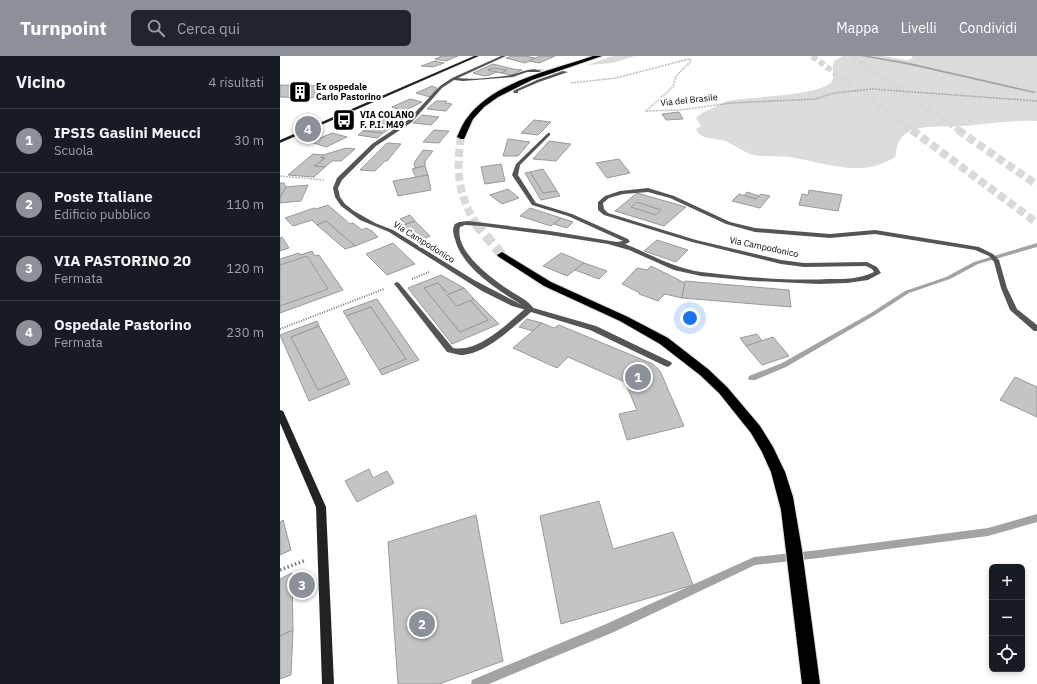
<!DOCTYPE html>
<html lang="it">
<head>
<meta charset="utf-8">
<style>
  :root { --surface:#171b24; --page:#20242c; --text:#f1f3f6; --muted:#9ea1a6; --line:#363941; --accent:#8c9099 }
  body { margin:0; font-family:"IBM Plex Sans",sans-serif; background:var(--page); color:var(--text) }
  .controls { position:absolute; right:12px; bottom:12px; display:grid; overflow:hidden; border-radius:6px; box-shadow:0 2px 6px #0003 }
  .controls button { width:36px; height:36px; display:grid; place-items:center; padding:0; border:0; border-bottom:1px solid var(--line); background:var(--surface); color:var(--text); font:20px sans-serif }
  .you { position:absolute; left:410px; top:262px; width:14px; height:14px; margin:-10px; border:3px solid #fff; border-radius:50%; background:#1a73e8; box-shadow:0 0 0 6px #1a73e833 }
  .badge { display:grid; place-items:center; width:26px; height:26px; border-radius:50%; background:var(--accent); color:#fff; font-size:13px; font-weight:700 }
  .pin { position:absolute; translate:-50% -50%; border:2px solid #fff; box-shadow:0 1px 4px #0006 }
  .list { margin:0; padding:0; list-style:none }
  h2 { display:flex; justify-content:space-between; align-items:center; height:52px; margin:0; padding:0 16px; font-size:17px }
  h2 small { font-size:13px; font-weight:400; color:var(--muted) }
  .list li { display:grid; grid-template-columns:26px 1fr auto; gap:12px; align-items:center; box-sizing:border-box; height:64px; padding:0 16px; border-top:1px solid var(--line) }
  .list b { display:block; font-size:15px; white-space:nowrap }
  .list p { margin:0; font-size:13px; white-space:nowrap; color:var(--muted) }
  .list em { font-size:13px; font-style:normal; color:var(--muted) }
  .icon { flex:none; width:22px; height:22px; fill:none; stroke:currentColor; stroke-width:2; stroke-linecap:round; stroke-linejoin:round }
  .map { position:relative; flex:none; width:757px; height:628px; overflow:hidden }
  header { display:flex; align-items:center; gap:24px; box-sizing:border-box; height:56px; padding:0 20px; background:var(--accent); color:#fff }
  header strong { font-size:19px }
  nav { display:flex; gap:22px; margin-inline-start:auto; font-size:14px }
  .search { width:280px; height:36px; background:var(--page); display:flex; align-items:center; gap:10px; box-sizing:border-box; padding:0 14px; border-radius:6px; color:var(--muted); font-size:15px }
  main { display:flex }
  aside { flex:1; background:var(--surface) }
  .map>svg:first-child { display:block }
</style>
</head>
<body>
<header>
<strong>Turnpoint</strong>
<div class="search"><svg class="icon" aria-label="search" viewBox="0 0 24 24"><circle cx="10" cy="10" r="6"/><path d="M15 15l6 6"/></svg>Cerca qui</div>
<nav><a>Mappa</a><a>Livelli</a><a>Condividi</a></nav>
</header>
<main>
<aside>
<h2>Vicino<small>4 risultati</small></h2>
<ul class="list">
<li><span class="badge">1</span><div><b>IPSIS Gaslini Meucci</b><p>Scuola</p></div><em>30 m</em></li>
<li><span class="badge">2</span><div><b>Poste Italiane</b><p>Edificio pubblico</p></div><em>110 m</em></li>
<li><span class="badge">3</span><div><b>VIA PASTORINO 20</b><p>Fermata</p></div><em>120 m</em></li>
<li><span class="badge">4</span><div><b>Ospedale Pastorino</b><p>Fermata</p></div><em>230 m</em></li>
</ul>
</aside>
<div class="map">
<svg width="757" height="628" viewBox="0 0 757 628">
  <rect width="100%" height="100%" fill="#fff"/>
  <!-- green -->
  <g fill="#dcdcdc">
    <path d="M333,0H355L332,7L307,9Z"/>
    <path d="M563,0H603L627,4L632,2V0H757V65C731,64 708,68 683,70C667,71 638,68 625,78C619,83 615,93 616,100C583,124 544,106 509,101C496,99 482,102 470,98C460,94 452,87 442,84C432,82 421,84 416,73L421,70L416,62C425,53 437,52 446,45C468,40 543,41 553,24V9L555,4Z"/>
  </g>
  <g fill="none" stroke-linecap="round" stroke-linejoin="round">
    <!-- stream -->
    <g fill="#a3a3a3" fill-rule="evenodd">
      <path d="M581,0H589L630,7L756,36L754,37L630,9Z"/>
      <path d="M757,187V191L698,208L670,223L629,237L595,259L506,311L475,324H469L468,322L469,320L502,307L591,257L625,235L666,221L694,206Z"/>
      <path d="M757,458V466L708,480L539,502L475,509L334,576L209,628H191L192,624L326,568L474,501L539,494L708,472Z"/>
    </g>
  </g>
  <!-- building -->
  <g fill="#c4c4c4" stroke="#999">
    <path d="M162,0H178L166,5L155,3Z"/>
    <path d="M232,0H245L255,2L245,7L226,2Z"/>
    <path d="M260,0H275L259,7L249,5Z"/>
    <path d="M155,5L164,7L153,11L141,10Z"/>
    <path d="M213,8L233,13L242,14L232,19L216,16L210,19L204,20L193,17Z"/>
    <path d="M213,12L227,14L222,17L208,14Z"/>
    <path d="M0,29L44,30L47,31L32,42L0,41Z"/>
    <path d="M152,30L157,32L150,41L136,37Z"/>
    <path d="M130,43L142,46L124,55L112,51Z"/>
    <path d="M156,45H167L165,47L172,48L166,55L147,53Z"/>
    <path d="M399,56L403,63L386,64L382,58Z"/>
    <path d="M102,57L125,62L103,77L83,75L99,64H93Z"/>
    <path d="M142,59L159,61L151,69L133,67Z"/>
    <path d="M254,64L271,66L258,79L241,77Z"/>
    <path d="M154,74L169,75L159,87L143,86Z"/>
    <path d="M83,75L103,77L97,82L78,79Z"/>
    <path d="M52,77L67,81L46,91L31,86Z"/>
    <path d="M228,83L250,86L238,100H223Z"/>
    <path d="M269,85L291,88L276,105L253,103Z"/>
    <path d="M107,87L121,88L107,105H105L95,115L80,114Z"/>
    <path d="M66,92L75,93L61,105H52L45,111L34,110L45,102H41L43,99Z"/>
    <path d="M143,94L153,95L145,105V110L135,112L134,107Z"/>
    <path d="M33,98L43,99L41,102H45L34,110L45,111L34,121L8,119Z"/>
    <path d="M339,103L350,117L327,122L316,107Z"/>
    <path d="M221,108L225,125L205,128L201,111Z"/>
    <path d="M145,110L148,119L136,121L132,113Z"/>
    <path d="M263,113L277,135L263,137L250,116Z"/>
    <path d="M250,116L263,137L277,135L280,140L261,144L245,117Z"/>
    <path d="M148,119L151,134L118,140L113,125Z"/>
    <path d="M0,127H4L6,131L0,142Z"/>
    <path d="M28,129L21,145L0,147V142L6,131Z"/>
    <path d="M228,133L239,142L222,148L210,139Z"/>
    <path d="M529,134L562,139L558,155L519,149L522,138L528,139Z"/>
    <path d="M467,136L479,140L476,143L464,140Z"/>
    <path d="M357,137L406,151L384,170L335,155Z"/>
    <path d="M459,138L476,143L481,138L490,140L480,152L452,145Z"/>
    <path d="M357,146L381,154L376,159L351,151Z"/>
    <path d="M48,149L70,168L73,167L82,174L86,172L92,175L98,181L75,190L46,165L37,169L32,164L13,170L5,162L34,152L36,153Z"/>
    <path d="M250,152L281,162L271,170L240,160Z"/>
    <path d="M130,159L135,165L126,168L120,163Z"/>
    <path d="M281,162L293,166L287,172L274,168Z"/>
    <path d="M46,165L75,190L65,193L37,169Z"/>
    <path d="M135,165L150,180L139,185L116,172Z"/>
    <path d="M2,181L9,192L0,195V182Z"/>
    <path d="M377,184L408,194L396,206L364,195Z"/>
    <path d="M113,187L135,208L107,219L86,198Z"/>
    <path d="M32,195L35,200L39,199L63,234L0,257V203L19,197L20,199Z"/>
    <path d="M281,197L291,201L304,207L287,220L263,210Z"/>
    <path d="M27,200L48,233L0,250V209Z"/>
    <path d="M304,207L327,215L319,223L295,214Z"/>
    <path d="M371,210L405,227L402,242L385,238L378,245L359,238L360,237L342,228L357,212L367,214Z"/>
    <path d="M161,219L184,232L169,238L158,227L144,232L180,276L208,264L190,244L194,243L219,268L172,288L128,232Z"/>
    <path d="M405,225L509,234L511,251L402,242Z"/>
    <path d="M158,227L177,250L190,244L208,264L180,276L144,232Z"/>
    <path d="M184,232L194,243L177,250L167,239Z"/>
    <path d="M97,243L139,304L102,319L99,314L126,303L91,251L66,260L63,255Z"/>
    <path d="M91,251L126,303L99,314L66,260Z"/>
    <path d="M247,263L262,267L253,275L239,271Z"/>
    <path d="M37,265L39,270L11,281L38,334L67,322L70,328L29,345L0,279Z"/>
    <path d="M262,267L274,272L279,269L373,308L380,315L404,370L347,384L339,358L357,354L345,326L288,301L277,312L233,292Z"/>
    <path d="M39,270L67,322L38,334L11,281Z"/>
    <path d="M477,278L482,285L466,290L460,282Z"/>
    <path d="M493,281L509,300L482,309L466,290Z"/>
    <path d="M735,321L757,331V361L720,344Z"/>
    <path d="M89,413L93,422L107,415L114,427L77,446L65,425Z"/>
    <path d="M319,445L333,493L393,476L413,529L281,568L260,460Z"/>
    <path d="M196,459L223,605L159,628H118L108,486Z"/>
    <path d="M3,464L11,494L0,499V466Z"/>
    <path d="M12,517L13,574L0,580V523Z"/>
    <path d="M13,574L11,619L0,623V580Z"/>
  </g>
  <g fill="none" stroke-linecap="round" stroke-linejoin="round">
    <!-- street-tunnel -->
    <path stroke="#d9d9d9" stroke-width="4.5" stroke-dasharray="4.5 2" stroke-linecap="butt" d="M259,15L284,16"/>
    <!-- highway-tunnel-far2 -->
    <g stroke="#d9d9d9" stroke-width="6" stroke-dasharray="6 3" stroke-linecap="butt">
      <path d="M532,0L633,75"/>
      <path d="M572,0L680,75"/>
    </g>
    <!-- highway-tunnel-far1 -->
    <g stroke="#d9d9d9" stroke-width="8" stroke-dasharray="8 4" stroke-linecap="butt">
      <path d="M632,74L757,167"/>
      <path d="M678,74L757,129"/>
      <path d="M181,81C176,115 178,140 197,169"/>
    </g>
    <!-- highway-tunnel -->
    <path stroke="#d9d9d9" stroke-width="10" stroke-dasharray="10 5" stroke-linecap="butt" d="M196,168L222,199"/>
    <!-- highway casing -->
    <g stroke="#dbdbdb" stroke-width="2">
      <g id="highway">
        <path d="M313,0H322L252,24L218,41L204,51L193,63L184,83H181L177,81C180,74 183,67 187,62C214,25 273,14 313,0Z"/>
        <path d="M222,196L271,226L348,261L388,282L428,313L447,331L480,370L493,391L505,416L513,441L522,494L540,628H522L501,454L491,416L482,396L471,377L439,337L420,319L380,288L340,265L264,230L219,201L217,199Z"/>
      </g>
    </g>
    <!-- path-far2 -->
    <g stroke="#777" stroke-width="1.5" stroke-dasharray="0.5 1" stroke-linecap="butt">
      <path d="M291,27L336,22L409,3L411,5L396,20L393,31L366,55L400,54L451,47L535,43L554,37L592,33L757,45"/>
      <path d="M0,120L44,124"/>
    </g>
    <!-- path-far1 -->
    <g stroke="#777" stroke-width="2" stroke-dasharray="1 1.5" stroke-linecap="butt">
      <path d="M132,223L149,216"/>
      <path d="M0,273L104,233"/>
    </g>
    <!-- path -->
    <path stroke="#777" stroke-width="3.5" stroke-dasharray="1.5 2.5" stroke-linecap="butt" d="M0,514L26,504"/>
    <!-- lane -->
    <path fill="#555" fill-rule="evenodd" d="M117,226L119,227L173,292C199,297 228,267 247,251H250L316,270L391,306L392,308L388,311L385,310L310,274L251,256C233,271 205,299 180,299C176,298 171,297 167,296L115,229L114,228L115,227Z"/>
    <!-- street -->
    <g fill="#555" fill-rule="evenodd">
      <path d="M221,0H226L178,22C192,24 217,21 231,19C241,17 251,10 261,15L259,16H247L233,21L183,25L174,24L162,32L132,66L96,90L62,124L58,132L60,141L65,148L74,155L95,167L113,174L194,224L242,249C218,234 182,212 175,183C173,177 172,173 175,168L179,166L188,165L270,175L337,186L343,185L288,160L252,149L232,119L236,108L268,77H270V79L240,109L238,119L256,147L292,158L348,183L350,186L345,188C370,198 393,212 421,216C463,221 506,225 549,223C565,223 580,223 594,216L592,213L586,210L524,211L501,208L412,186L324,159L318,154V146L325,140L340,135L368,132L394,140L450,166L475,172L550,178L595,174L699,191L713,198L719,204L727,232L737,253L757,269V275H754L730,254L721,232L714,206L709,200L695,194L595,178L550,182L475,176L446,168L390,142L368,136L343,138L329,142L323,147L324,153L328,157L416,184L501,204L524,207L587,206L597,211L601,217L588,224L567,227L539,228L474,225L421,220L394,214L349,194L328,188L270,179L202,170L185,169L180,171C174,195 212,223 229,234C238,240 248,244 254,253L250,255L232,250L202,235L109,176L80,164L61,150L55,141L53,132L57,122L92,88L128,64L160,30L172,22Z"/>
      <path d="M283,15L288,16L259,26L238,35V37H234L233,35L257,24Z"/>
    </g>
    <!-- secondary -->
    <g fill="#222" fill-rule="evenodd">
      <path d="M194,0H199L0,87V84Z"/>
      <path d="M0,354L3,355L4,357L46,451L54,628H42L36,451L0,367Z"/>
    </g>
    <!-- highway -->
    <use href="#highway" fill="#000" fill-rule="evenodd"/>
  </g>
  <!-- icons -->
  <defs>
    <g id="building-square" transform="scale(1.15)"><rect x="-9" y="-9" width="18" height="18" rx="4" fill="#000" stroke="#fff"/><path d="M-4-6H4V6H1V3H-1V6H-4ZM-2.5-4.3h1.7v1.8h-1.7ZM.8-4.3h1.7v1.8H.8ZM-2.5-1h1.7V.8h-1.7ZM.8-1h1.7V.8H.8Z" fill="#fff"/></g>
    <g id="bus-square" transform="scale(1.15)"><rect x="-9" y="-9" width="18" height="18" rx="4" fill="#000" stroke="#fff"/><path d="M-5-6H5V4H4V6H2V4H-2V6H-4V4H-5ZM-3.5-4V0h7V-4ZM-3.5 1.2v1.5H-2V1.2ZM2 1.2v1.5H3.5V1.2Z" fill="#fff"/></g>
  </defs>
  <g fill-rule="evenodd">
    <use href="#building-square" x="20" y="36"/>
    <use href="#bus-square" x="64" y="64"/>
  </g>
  <g text-anchor="middle" stroke-width="4" stroke-linejoin="round" paint-order="stroke">
    <!-- far-poi labels -->
    <g font-size="9" font-weight="bold" fill="#000" stroke="#fff" text-anchor="start">
      <text x="36" y="34">Ex ospedale<tspan x="36" dy="10">Carlo Pastorino</tspan></text>
      <text x="80" y="62">VIA COLANO<tspan x="80" dy="10">F. P.I. M49</tspan></text>
    </g>
    <!-- far-street labels -->
    <g font-size="9" fill="#000" stroke="#fff">
      <text transform="translate(409 44) rotate(-6)" y="3">Via del Brasile</text>
      <text transform="translate(144 186) rotate(32)" y="3">Via Campodonico</text>
      <text transform="translate(484 191) rotate(12)" y="3">Via Campodonico</text>
    </g>
  </g>
</svg>
<div class="controls">
<button>+</button>
<button>−</button>
<button><svg class="icon" aria-label="locate" viewBox="0 0 24 24"><circle cx="12" cy="12" r="6"/><path d="M12 2v4M12 18v4M2 12h4M18 12h4"/></svg></button>
</div>
<div class="you"></div>
<div class="pin badge" style="left:358px;top:321px">1</div>
<div class="pin badge" style="left:142px;top:568px">2</div>
<div class="pin badge" style="left:22px;top:529px">3</div>
<div class="pin badge" style="left:28px;top:73px">4</div>
</div>
</main>
</body>
</html>
